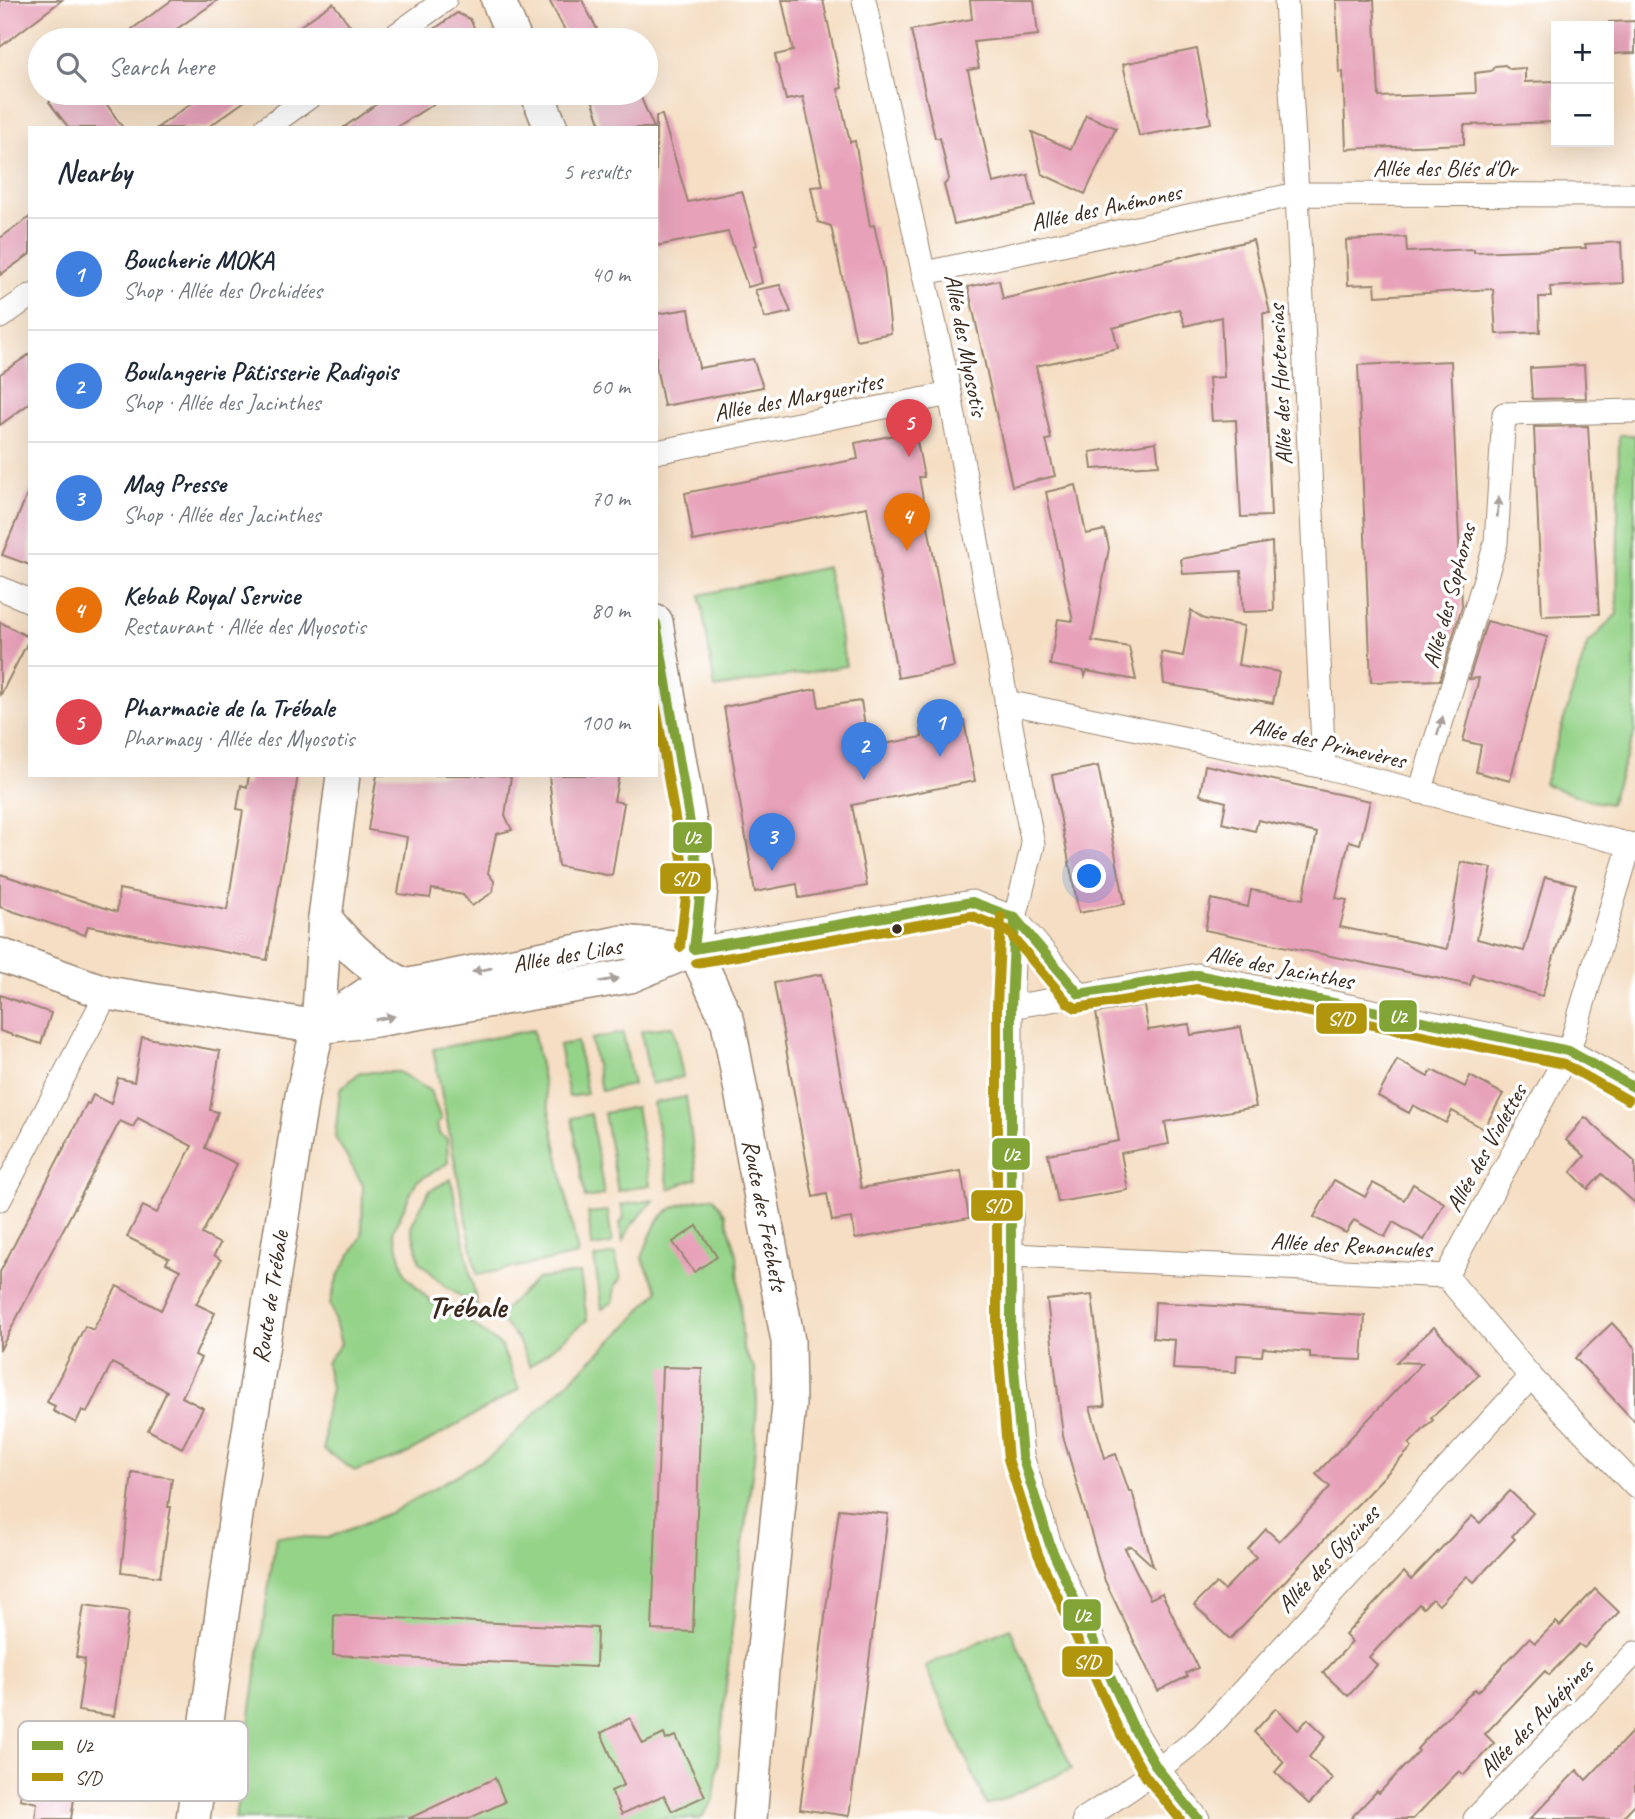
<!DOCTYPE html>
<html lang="en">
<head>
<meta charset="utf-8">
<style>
  :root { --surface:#fff; --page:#f6f6f7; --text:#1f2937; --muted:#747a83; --line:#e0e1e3; --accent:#c8321e }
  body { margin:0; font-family:Caveat,sans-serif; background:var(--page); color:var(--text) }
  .controls { position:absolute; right:21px; top:21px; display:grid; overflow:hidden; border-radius:0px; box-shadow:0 7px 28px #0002 }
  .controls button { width:63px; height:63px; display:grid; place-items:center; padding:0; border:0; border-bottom:2px solid var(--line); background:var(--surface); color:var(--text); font:35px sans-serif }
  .you { position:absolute; left:1090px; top:877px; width:24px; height:24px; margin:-18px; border:5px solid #fff; border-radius:50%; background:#1a73e8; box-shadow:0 0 0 10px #1a73e833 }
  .badge { display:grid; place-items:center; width:46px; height:46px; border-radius:50%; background:var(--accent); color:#fff; font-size:23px; font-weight:700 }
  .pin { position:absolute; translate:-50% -58px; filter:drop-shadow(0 2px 4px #0008) }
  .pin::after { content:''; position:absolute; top:37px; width:24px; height:21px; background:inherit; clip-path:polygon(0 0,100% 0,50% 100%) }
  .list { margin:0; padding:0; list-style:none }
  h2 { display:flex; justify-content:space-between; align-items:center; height:91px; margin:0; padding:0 28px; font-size:30px }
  h2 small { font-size:23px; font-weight:400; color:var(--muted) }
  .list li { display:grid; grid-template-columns:46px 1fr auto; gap:21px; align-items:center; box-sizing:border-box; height:112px; padding:0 28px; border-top:2px solid var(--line) }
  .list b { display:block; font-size:26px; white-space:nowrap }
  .list p { margin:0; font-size:23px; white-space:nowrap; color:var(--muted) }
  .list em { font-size:23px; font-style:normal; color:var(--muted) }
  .icon { flex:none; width:38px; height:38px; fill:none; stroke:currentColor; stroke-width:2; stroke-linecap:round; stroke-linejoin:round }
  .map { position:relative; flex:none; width:1635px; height:1819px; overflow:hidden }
  .search { position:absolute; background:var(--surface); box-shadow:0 7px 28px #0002; left:28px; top:28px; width:630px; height:77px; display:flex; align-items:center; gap:18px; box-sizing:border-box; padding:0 24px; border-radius:38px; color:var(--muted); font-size:26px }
  .panel { position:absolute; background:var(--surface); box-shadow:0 7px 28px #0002; left:28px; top:126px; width:630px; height:651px; border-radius:0px }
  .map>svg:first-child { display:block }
</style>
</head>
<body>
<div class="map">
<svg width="1635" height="1819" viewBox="0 0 1635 1819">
  <rect width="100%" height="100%" fill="#fff"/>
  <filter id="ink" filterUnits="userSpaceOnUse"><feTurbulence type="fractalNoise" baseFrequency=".0143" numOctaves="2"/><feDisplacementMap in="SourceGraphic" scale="14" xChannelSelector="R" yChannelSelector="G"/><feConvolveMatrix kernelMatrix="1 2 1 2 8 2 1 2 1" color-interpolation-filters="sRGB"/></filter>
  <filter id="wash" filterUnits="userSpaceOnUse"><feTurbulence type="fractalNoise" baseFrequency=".00686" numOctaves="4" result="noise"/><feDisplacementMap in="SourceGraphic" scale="28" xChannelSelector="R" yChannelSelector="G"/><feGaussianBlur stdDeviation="1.57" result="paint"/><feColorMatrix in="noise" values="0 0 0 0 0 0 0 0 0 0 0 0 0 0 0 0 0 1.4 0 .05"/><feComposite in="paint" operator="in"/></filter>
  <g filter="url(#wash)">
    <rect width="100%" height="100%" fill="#f5dec3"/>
    <!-- green -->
    <g fill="#95d389" stroke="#687e54" stroke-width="2">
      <path d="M1619,435H1635V732L1610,804L1591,801L1544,784L1587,645L1617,614Z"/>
      <path d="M827,567L846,666L715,688L700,595Z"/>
      <path d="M673,1026L683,1077L651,1084L641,1031Z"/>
      <path d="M533,1030L578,1255L477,1275L433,1049Z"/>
      <path d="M623,1033L633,1085L601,1091L591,1039Z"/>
      <path d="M577,1042L587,1094L569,1097L559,1045Z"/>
      <path d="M360,1072H399L430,1091L441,1119L437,1124L439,1134L447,1139L448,1163L416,1182L393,1231L406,1276L433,1304L462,1316L501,1346L519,1389L403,1456L355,1471L324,1450L325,1416L331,1388L326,1363L341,1344L330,1303L338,1276L362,1236L363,1185L335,1137L340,1090Z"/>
      <path d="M686,1097L697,1178L669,1189L653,1103Z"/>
      <path d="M636,1107L650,1185L618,1191L604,1113Z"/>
      <path d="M591,1114L604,1195L585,1198L572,1118Z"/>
      <path d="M451,1179L477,1306L446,1287L420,1262L411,1226L429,1191Z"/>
      <path d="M713,1197L725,1214L737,1254L743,1349L755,1370L757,1401L754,1459L732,1629L714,1800L700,1819H235L276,1536L328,1538L394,1511L493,1454L628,1325L658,1291L642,1258C659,1210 663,1207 713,1197Z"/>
      <path d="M654,1200L630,1227L623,1242L620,1223L624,1218L621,1205Z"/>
      <path d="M608,1211L612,1244L592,1247L588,1213Z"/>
      <path d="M615,1254L621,1279L615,1286L613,1302L602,1309L594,1258Z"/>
      <path d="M580,1273L587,1320L530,1366L517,1338L497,1316L537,1279Z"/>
      <path d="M1010,1628L1072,1769L987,1806L925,1666Z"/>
    </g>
    <g id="blocks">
      <!-- building -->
      <g fill="#e7a2ba">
        <path d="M0,0H62L0,47Z"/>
        <path d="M172,0H218L161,40H117Z"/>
        <path d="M549,0H582L599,33L585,40H570Z"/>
        <path d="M782,0H823L842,88L838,89L850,142L855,141L870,226L874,225L884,269L891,333L856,340L831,226L818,222L811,187L823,186L803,97L786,100L775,55L793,51Z"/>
        <path d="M970,0H1034L1038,35L974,42L979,68L968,70L993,183L1028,175L1035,206L954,224L944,185L949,179L940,138H935L911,30L972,19Z"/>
        <path d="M1336,0H1374L1379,97L1476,93L1475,73L1491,71L1495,66L1505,65L1510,69L1525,68V82L1556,81V122L1464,125V144L1346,149L1343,71L1339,72Z"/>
        <path d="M333,3L352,28L335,40H280Z"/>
        <path d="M457,13L470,19L480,40H419Z"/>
        <path d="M1635,21V53L1609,54V22Z"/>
        <path d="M1197,49L1211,123L1139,136L1123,64Z"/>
        <path d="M62,93H99L123,128H69L49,102Z"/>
        <path d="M206,93H256L207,128H157Z"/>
        <path d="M392,93H451L395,128H343Z"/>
        <path d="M590,93H639L654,128H602Z"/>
        <path d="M662,115L688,202L742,191L757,245L754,246L762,283L748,287L728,232L656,246V116Z"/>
        <path d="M1086,115L1116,128L1085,194L1042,174L1032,132L1071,149Z"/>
        <path d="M30,217V254L0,275V238Z"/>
        <path d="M1406,237L1407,252L1474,249V252L1586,248L1585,244L1621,242L1623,283L1550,287L1551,297H1539L1540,332L1496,334L1493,289L1376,296L1375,284L1348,285L1346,240Z"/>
        <path d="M1253,240L1270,313H1263L1271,516L1241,517L1236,420L1212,421L1209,378L1224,377L1221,317L1185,326L1179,309L1113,328L1118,348L1036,366L1051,439L1046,440L1055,476L1012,486L968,287L999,280L1003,299Z"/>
        <path d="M780,285L791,312L765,318L755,290Z"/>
        <path d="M689,309L699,368L753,359L763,387L664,406L656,366V314Z"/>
        <path d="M30,354V403L0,425V374Z"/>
        <path d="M1451,361L1462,606L1440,680L1371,682L1358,365Z"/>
        <path d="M1584,365L1586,398L1532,399L1530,368Z"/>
        <path d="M1588,426L1599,614L1542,616L1534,427Z"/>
        <path d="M915,431L924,477H919L954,667L898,678L867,507L693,541L685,493L858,459L855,443Z"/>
        <path d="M1156,442L1159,465L1092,469L1090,452Z"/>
        <path d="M1076,485L1086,534L1105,530L1109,548L1092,641L1129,647L1136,680L1087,671L1085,676L1084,671L1050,665L1058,619L1073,621L1046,492Z"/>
        <path d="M29,490H30V565L2,555Z"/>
        <path d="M1272,542L1274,611L1243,612L1241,571L1183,574L1181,559Z"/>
        <path d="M1191,610L1204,619L1244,626L1238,665L1279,672L1273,703L1164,684L1161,652L1183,656Z"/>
        <path d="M1487,621L1547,637L1510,781L1476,772L1481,745L1463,741L1479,678L1469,679Z"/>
        <path d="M0,622L30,638L0,696Z"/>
        <path d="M816,689L819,707L861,701L868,747L922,737L921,729L964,721L975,781L852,805L867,886L799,898L797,884L755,892L724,707Z"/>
        <path d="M1205,765L1370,801L1360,844L1349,841L1336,898L1347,900L1340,927L1447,949L1461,862L1492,868L1477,939L1524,951L1545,877L1576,884L1542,996L1473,975L1470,985L1205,930L1211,899L1248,907L1251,890L1303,899L1317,833L1258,820L1255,831L1222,823L1226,802L1200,795Z"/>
        <path d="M1098,766L1125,904L1079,913L1052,775Z"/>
        <path d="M249,775H298L267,960L88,926L85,935L0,907V874L117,912L119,889L227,910L243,810L237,809L241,785L247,787Z"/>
        <path d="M377,775H497L511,777L505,815L512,830L496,834L488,873L494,881L493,892L472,906L463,895L432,889L430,898L398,894L407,837L368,830Z"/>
        <path d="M549,775H619L614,801L624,803L612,876L558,866Z"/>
        <path d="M822,974L861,1188L961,1171L969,1218L855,1239L852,1218L832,1221L827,1194L813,1197L774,983Z"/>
        <path d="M0,995L51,1013L41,1044L0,1031Z"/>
        <path d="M1144,1005L1148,1030L1189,1024L1191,1035L1241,1027L1256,1107L1165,1122L1169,1144L1121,1153L1128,1190L1058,1202L1048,1154L1119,1141L1096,1013Z"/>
        <path d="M142,1037L220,1051L210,1110L218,1112L205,1148L237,1164L202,1234L220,1244L214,1255L221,1260L196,1304L215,1313L195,1355L201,1358L182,1397L203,1408L182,1448L148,1430L167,1391L112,1363L87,1412L82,1410L76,1423L53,1411L55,1406L47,1402L85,1326L93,1330L117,1286L161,1310L180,1270L166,1263L169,1258L127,1237L143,1206L157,1213L192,1146L138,1118L133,1127L120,1121L0,1350V1272L87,1103L89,1104L93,1095L111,1104L118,1078L134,1082Z"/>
        <path d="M1397,1060L1428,1077L1432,1070L1465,1087L1470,1076L1503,1094L1484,1129L1452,1111L1446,1123L1413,1105L1409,1113L1378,1096Z"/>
        <path d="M1585,1117L1635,1162V1203L1602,1174L1588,1189L1571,1172L1585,1156L1566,1140Z"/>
        <path d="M1334,1180L1365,1197L1373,1183L1404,1200L1413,1184L1444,1203L1424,1240L1393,1222L1385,1237L1354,1220L1346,1233L1314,1217Z"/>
        <path d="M697,1226L717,1257L694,1272L673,1242Z"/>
        <path d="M1092,1295L1105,1406L1090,1407L1105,1458L1116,1454L1129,1491H1132L1153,1566L1131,1546L1125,1548L1150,1599L1162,1593L1198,1668L1186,1673L1188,1676L1158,1691L1105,1581L1063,1436L1047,1300Z"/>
        <path d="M1155,1302L1365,1316L1362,1360L1310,1358V1352L1263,1348L1262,1356L1237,1355L1236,1372L1173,1369L1175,1340L1153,1338Z"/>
        <path d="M1612,1323L1635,1348V1422L1575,1358Z"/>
        <path d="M1434,1327L1479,1375L1431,1418L1433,1420L1409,1444L1412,1447L1230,1639L1194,1605L1216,1583L1224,1590L1256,1557L1248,1549L1266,1529L1279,1541L1314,1505L1330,1487L1316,1474L1422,1363L1396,1362Z"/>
        <path d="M662,1367L702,1368L693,1632L652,1630Z"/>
        <path d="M132,1472L172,1478L168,1507H171L160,1577L121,1572Z"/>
        <path d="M1510,1491L1533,1513L1512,1536L1515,1539L1474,1582L1467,1576L1439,1605L1432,1599L1423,1608L1419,1604L1369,1657L1377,1665L1348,1696L1323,1673L1352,1642L1345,1635L1404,1572L1411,1580L1472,1516L1480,1523Z"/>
        <path d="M839,1509L888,1514L849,1816L800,1809Z"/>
        <path d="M1595,1589L1619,1612L1584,1648L1579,1644L1549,1675L1545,1671L1485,1734L1494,1743L1464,1775L1459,1771L1413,1819H1350L1377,1791L1379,1793L1419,1751L1417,1749L1426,1739L1475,1689L1478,1692L1529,1638L1535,1643L1556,1622L1560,1626Z"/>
        <path d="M84,1605L129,1611L114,1716L78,1711L85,1659L76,1657Z"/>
        <path d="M334,1615L597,1628L596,1667L333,1655Z"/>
        <path d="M1276,1708L1298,1730L1308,1719L1326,1736L1309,1757L1333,1779L1309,1804L1275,1772L1284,1762L1254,1732Z"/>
        <path d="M630,1718L643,1744L664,1734L666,1740L676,1736L705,1796L672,1811L664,1795L622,1814L611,1791L624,1785L601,1733Z"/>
        <path d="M1635,1729V1804L1621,1819H1530L1577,1770L1586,1780Z"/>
        <path d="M43,1734L78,1738L73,1772L78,1773L71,1819H35L37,1803L20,1799L30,1736L42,1737Z"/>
        <path d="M495,1778L505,1802L468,1819H408Z"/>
      </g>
    </g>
  </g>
  <g filter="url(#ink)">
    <use href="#blocks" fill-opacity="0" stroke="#988470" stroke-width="2"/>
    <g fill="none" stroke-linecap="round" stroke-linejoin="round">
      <!-- street casing -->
      <g stroke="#988470" stroke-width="25">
        <g id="street">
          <path d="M864,0L950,394L1033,845L1015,918L1011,1007V1336L1022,1456L1051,1548L1134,1729L1157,1768L1198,1819"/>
          <path d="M1286,0L1297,194L1324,767"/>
          <path d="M389,40L445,0"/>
          <path d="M266,128L315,93"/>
          <path d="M925,273L1297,194L1635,195"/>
          <path d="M0,317L30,296"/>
          <path d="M656,452L950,394"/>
          <path d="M0,588L30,601"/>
          <path d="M1006,702L1324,767L1635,846"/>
          <path d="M1420,792L1496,543L1504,414L1635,411"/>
          <path d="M694,949L972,902L1015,918L1079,994"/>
          <path d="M1011,1007L1197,975L1569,1051L1635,1088"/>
          <path d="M0,1199L107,993"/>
          <path d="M1012,1255L1446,1276L1531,1377L1635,1486"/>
          <path d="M1446,1276L1569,1051L1630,844"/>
          <path d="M1084,1819C1125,1793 1166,1765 1203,1734L1531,1377"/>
          <path d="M1475,1819L1635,1653"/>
        </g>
      </g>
      <!-- secondary casing -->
      <g stroke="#988470" stroke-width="36">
        <g id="secondary">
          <path d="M498,0L515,40"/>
          <path d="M537,93L551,128"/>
          <path d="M656,622L701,888L694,949L728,1022L788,1341L789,1405L763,1658L750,1819"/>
          <path d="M325,918C349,949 371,967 405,986"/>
          <path d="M0,955L107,993L318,1027L376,1020L630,976L694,949"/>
          <path d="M323,1024L369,993L405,986L623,942L692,949"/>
          <path d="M193,1819L237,1508L302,1096L318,1027L325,918L343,775"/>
        </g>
      </g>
      <!-- street -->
      <use href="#street" stroke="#fff" stroke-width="23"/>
      <!-- secondary -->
      <use href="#secondary" stroke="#fff" stroke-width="33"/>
      <!-- bus-1 casing -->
      <g stroke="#fff" stroke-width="16">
        <g id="bus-1">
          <path d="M656,623L701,888L694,949"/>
          <path d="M1015,918L1011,1007V1336L1022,1456L1051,1548L1134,1729L1157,1768L1198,1819"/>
          <path d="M694,949L972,902L1015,918L1079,994L1197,975L1569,1051L1635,1088"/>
        </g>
      </g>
      <!-- bus-2 casing -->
      <g stroke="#fff" stroke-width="16">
        <g id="bus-2">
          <path d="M656,707L687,888L680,947"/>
          <path d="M1001,917L997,1007V1336L1008,1459L1038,1554L1121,1735L1146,1777L1180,1819"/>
          <path d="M696,963L971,916L1007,930L1068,1003L1076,1008L1197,989L1564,1064L1628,1100"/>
        </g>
      </g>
      <!-- bus-1 -->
      <use href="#bus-1" stroke="#82a437" stroke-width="10"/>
      <!-- bus-2 -->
      <use href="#bus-2" stroke="#b1950c" stroke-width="10"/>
    </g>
    <!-- one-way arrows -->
    <defs><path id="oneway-solid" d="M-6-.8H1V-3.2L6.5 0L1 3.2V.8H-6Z" transform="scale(1.75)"/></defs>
    <g fill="#a79f9a">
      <use href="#oneway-solid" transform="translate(1498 507) rotate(-86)"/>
      <use href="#oneway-solid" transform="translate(1440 726) rotate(-73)"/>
      <use href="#oneway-solid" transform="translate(482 970) rotate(169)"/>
      <use href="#oneway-solid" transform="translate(609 980) rotate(-10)"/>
      <use href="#oneway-solid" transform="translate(385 1018) rotate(-10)"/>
    </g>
  </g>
  <!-- markers -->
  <circle fill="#3b2a1e" stroke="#fff" stroke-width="2.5" cx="897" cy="929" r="6"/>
  <g text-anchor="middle" stroke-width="7" stroke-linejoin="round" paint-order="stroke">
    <!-- street labels -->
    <g font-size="24" fill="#3b2a1e" stroke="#fff">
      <text x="1445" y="176">Allée des Blés d'Or</text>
      <text transform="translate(1106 207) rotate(-12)" y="8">Allée des Anémones</text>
      <text transform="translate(966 345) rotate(79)" y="8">Allée des Myosotis</text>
      <text transform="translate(1280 385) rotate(-93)" y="8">Allée des Hortensias</text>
      <text transform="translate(798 397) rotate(-11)" y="8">Allée des Marguerites</text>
      <text transform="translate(1449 596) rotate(-75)" y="8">Allée des Sophoras</text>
      <text transform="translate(1328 743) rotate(13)" y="8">Allée des Primevères</text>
      <text transform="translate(567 955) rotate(-10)" y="8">Allée des Lilas</text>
      <text transform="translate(1280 967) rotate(11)" y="8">Allée des Jacinthes</text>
      <text transform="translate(1486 1148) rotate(-61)" y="8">Allée des Violettes</text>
      <text transform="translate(765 1215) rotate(79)" y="8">Route des Fréchets</text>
      <text transform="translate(1351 1245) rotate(3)" y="8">Allée des Renoncules</text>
      <text transform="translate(270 1297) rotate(-81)" y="8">Route de Trébale</text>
      <text transform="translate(1328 1559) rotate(-47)" y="8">Allée des Glycines</text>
      <text transform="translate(1536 1718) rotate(-46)" y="8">Allée des Aubépines</text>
    </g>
    <!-- district labels -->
    <g font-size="32" font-weight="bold" fill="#3b2a1e" stroke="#fff">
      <text x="467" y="1317">Trébale</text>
    </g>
  </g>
  <!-- legend -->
  <rect x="18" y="1721" width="230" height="80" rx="10" fill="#fff" stroke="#c4bfbc" stroke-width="2"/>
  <rect x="32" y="1741" width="31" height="9" fill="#82a437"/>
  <rect x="32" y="1773" width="31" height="8" fill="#b1950c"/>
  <g font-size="19" fill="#3b2a1e">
    <text x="75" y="1752">U2</text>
    <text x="75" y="1784">S/D</text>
  </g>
  <g stroke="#fff" stroke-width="2.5">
    <rect x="672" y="821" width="41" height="33" rx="7" fill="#82a437"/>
    <rect x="659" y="862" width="53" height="33" rx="7" fill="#b1950c"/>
    <rect x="1378" y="999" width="40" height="34" rx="7" fill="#82a437"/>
    <rect x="1315" y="1002" width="53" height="33" rx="7" fill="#b1950c"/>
    <rect x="991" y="1137" width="40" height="34" rx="7" fill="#82a437"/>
    <rect x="970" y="1189" width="54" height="33" rx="7" fill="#b1950c"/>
    <rect x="1062" y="1598" width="40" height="34" rx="7" fill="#82a437"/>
    <rect x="1061" y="1645" width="53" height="33" rx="7" fill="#b1950c"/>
  </g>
  <g font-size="19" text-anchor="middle" font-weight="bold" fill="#fff">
    <text x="692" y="844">U2</text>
    <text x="685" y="885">S/D</text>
    <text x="1398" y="1023">U2</text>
    <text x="1341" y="1025">S/D</text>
    <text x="1011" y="1161">U2</text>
    <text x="997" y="1212">S/D</text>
    <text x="1082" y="1622">U2</text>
    <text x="1087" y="1668">S/D</text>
  </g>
</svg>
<div class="controls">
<button>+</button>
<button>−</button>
</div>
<div class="you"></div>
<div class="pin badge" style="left:940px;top:757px;background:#3f7fe0">1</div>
<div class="pin badge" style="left:864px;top:780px;background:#3f7fe0">2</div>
<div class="pin badge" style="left:772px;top:871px;background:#3f7fe0">3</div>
<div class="pin badge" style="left:907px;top:551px;background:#e8710a">4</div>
<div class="pin badge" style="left:909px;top:457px;background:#e0444e">5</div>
<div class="search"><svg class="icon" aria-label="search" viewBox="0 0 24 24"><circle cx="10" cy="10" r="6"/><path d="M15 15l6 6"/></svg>Search here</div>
<section class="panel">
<h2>Nearby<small>5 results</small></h2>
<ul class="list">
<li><span class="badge" style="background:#3f7fe0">1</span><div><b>Boucherie MOKA</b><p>Shop · Allée des Orchidées</p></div><em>40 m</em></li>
<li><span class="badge" style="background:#3f7fe0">2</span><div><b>Boulangerie Pâtisserie Radigois</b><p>Shop · Allée des Jacinthes</p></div><em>60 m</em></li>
<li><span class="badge" style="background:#3f7fe0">3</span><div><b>Mag Presse</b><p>Shop · Allée des Jacinthes</p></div><em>70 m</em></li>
<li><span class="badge" style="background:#e8710a">4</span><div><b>Kebab Royal Service</b><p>Restaurant · Allée des Myosotis</p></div><em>80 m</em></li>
<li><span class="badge" style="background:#e0444e">5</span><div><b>Pharmacie de la Trébale</b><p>Pharmacy · Allée des Myosotis</p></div><em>100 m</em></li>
</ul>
</section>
</div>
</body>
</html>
